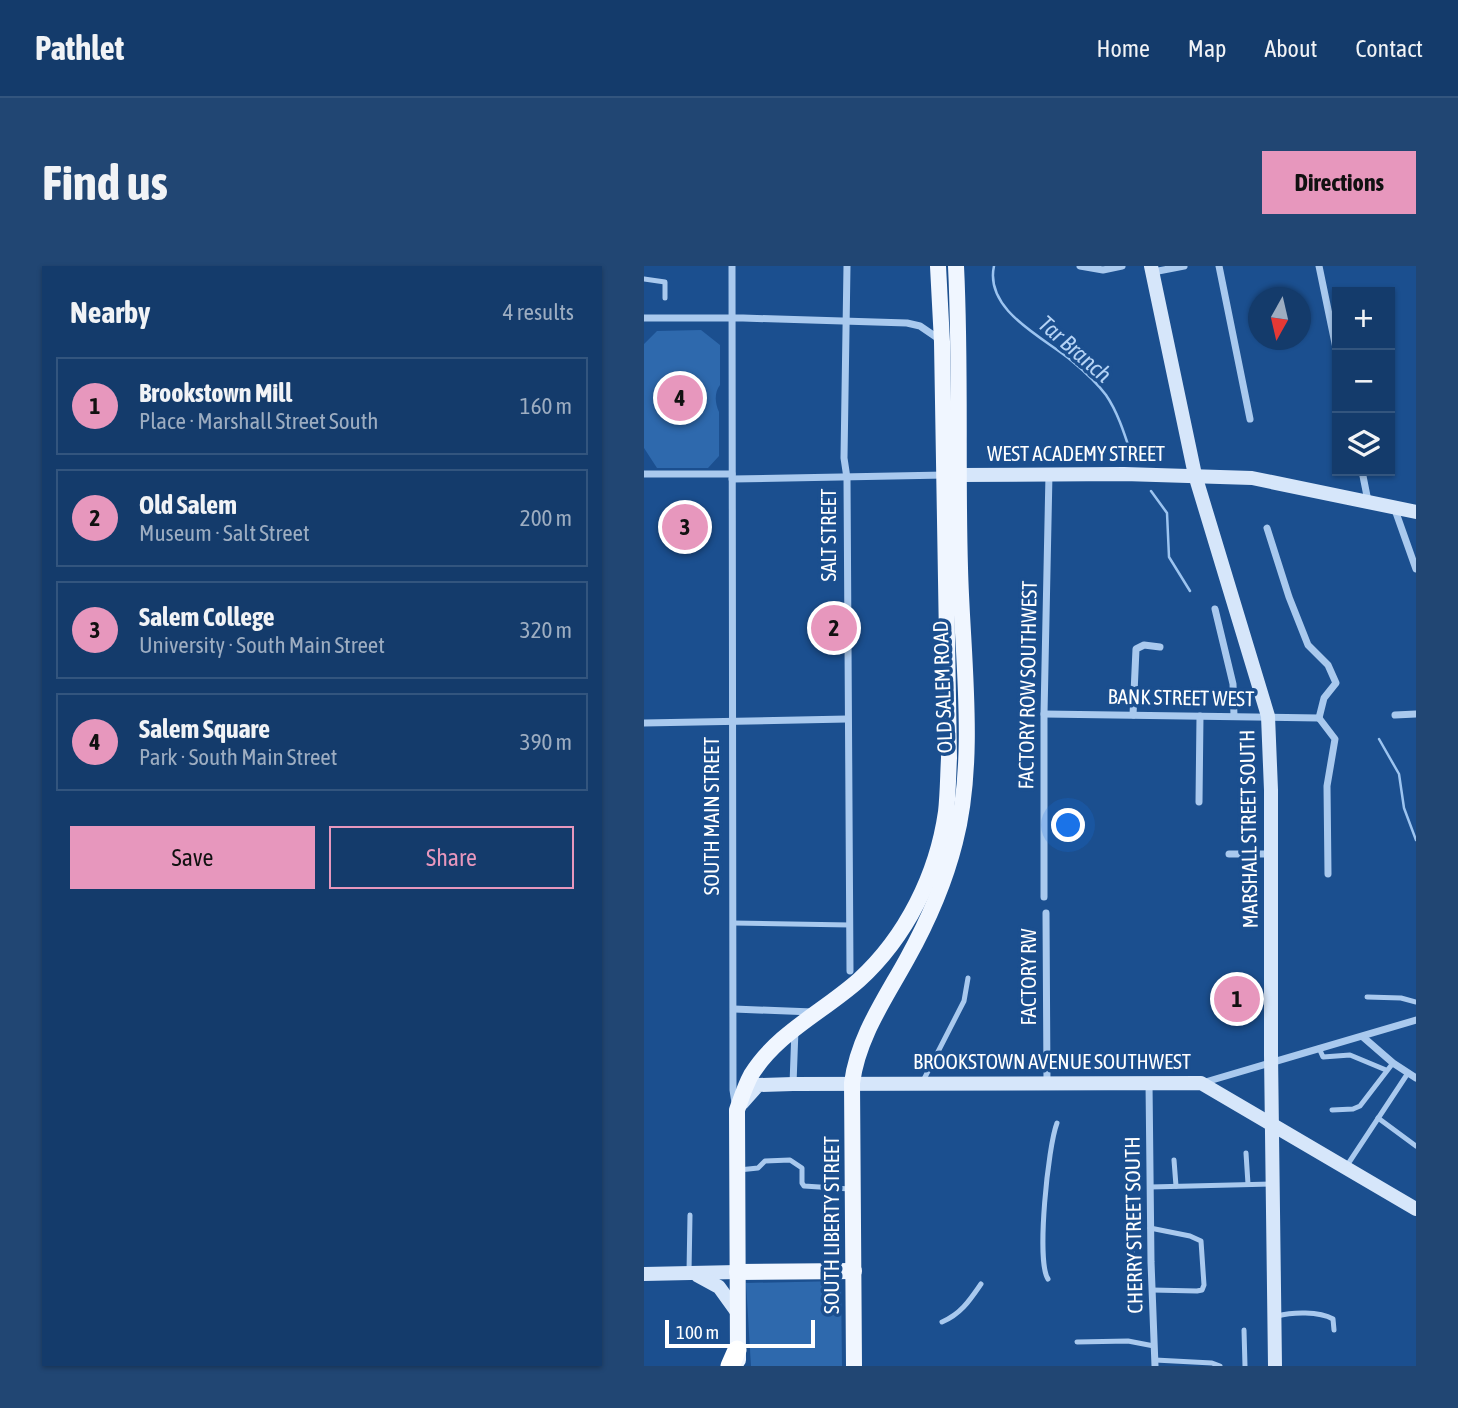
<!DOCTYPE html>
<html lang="en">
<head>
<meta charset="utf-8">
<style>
  :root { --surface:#143b6b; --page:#214673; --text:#f1f3f6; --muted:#9dadc1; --line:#33557e; --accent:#e797bd }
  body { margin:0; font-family:"Asap Condensed",sans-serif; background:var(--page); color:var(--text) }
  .controls { position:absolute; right:21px; top:21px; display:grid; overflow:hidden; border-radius:0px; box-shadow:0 2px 5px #0004 }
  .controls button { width:63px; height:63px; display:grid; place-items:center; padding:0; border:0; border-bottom:2px solid var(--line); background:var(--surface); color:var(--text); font:35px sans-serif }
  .compass { position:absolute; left:604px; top:21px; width:63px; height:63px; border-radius:50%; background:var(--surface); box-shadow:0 2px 5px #0004; rotate:188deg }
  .scale { position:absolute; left:21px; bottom:18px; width:150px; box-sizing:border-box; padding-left:7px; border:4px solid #fff; border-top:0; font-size:19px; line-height:24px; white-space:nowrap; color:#fff; -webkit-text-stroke:5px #1b4f8f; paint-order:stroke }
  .you { position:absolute; left:425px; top:560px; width:24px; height:24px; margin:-18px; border:5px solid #fff; border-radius:50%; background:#1a73e8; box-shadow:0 0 0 10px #1a73e833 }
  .badge { display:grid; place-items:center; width:46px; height:46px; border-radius:50%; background:var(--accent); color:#111; font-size:23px; font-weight:700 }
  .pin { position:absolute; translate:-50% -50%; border:4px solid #fff; box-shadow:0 2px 7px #0006 }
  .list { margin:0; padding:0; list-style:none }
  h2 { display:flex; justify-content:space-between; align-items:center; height:91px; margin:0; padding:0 28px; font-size:30px }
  h2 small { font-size:23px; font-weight:400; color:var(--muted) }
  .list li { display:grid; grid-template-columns:46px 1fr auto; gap:21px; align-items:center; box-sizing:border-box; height:98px; margin:0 14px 14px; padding:0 14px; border:2px solid var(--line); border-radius:0px }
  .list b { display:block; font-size:26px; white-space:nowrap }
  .list p { margin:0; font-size:23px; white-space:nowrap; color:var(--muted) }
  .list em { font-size:23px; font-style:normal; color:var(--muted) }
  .actions { display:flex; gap:14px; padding:21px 28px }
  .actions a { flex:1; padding:16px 0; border:2px solid var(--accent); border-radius:0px; text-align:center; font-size:24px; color:var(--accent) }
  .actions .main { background:var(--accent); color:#111 }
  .icon { flex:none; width:38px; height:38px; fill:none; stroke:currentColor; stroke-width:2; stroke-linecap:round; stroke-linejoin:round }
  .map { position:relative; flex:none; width:772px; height:1100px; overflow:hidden; border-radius:0px }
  header { display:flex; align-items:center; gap:42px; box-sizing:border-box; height:98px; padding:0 35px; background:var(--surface); border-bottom:2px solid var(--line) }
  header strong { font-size:33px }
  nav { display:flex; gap:38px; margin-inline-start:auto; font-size:24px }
  .intro { display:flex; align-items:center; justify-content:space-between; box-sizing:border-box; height:168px; padding:0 42px }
  h1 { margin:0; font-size:49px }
  .button { padding:18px 32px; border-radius:0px; background:var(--accent); color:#111; font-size:24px; font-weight:700 }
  main { display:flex; gap:42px; padding:0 42px }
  aside { flex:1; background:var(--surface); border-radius:0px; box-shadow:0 2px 5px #0004 }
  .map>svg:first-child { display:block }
</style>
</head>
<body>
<header>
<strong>Pathlet</strong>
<nav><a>Home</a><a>Map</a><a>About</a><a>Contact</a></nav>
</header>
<div class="intro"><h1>Find us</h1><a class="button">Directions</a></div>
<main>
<aside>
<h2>Nearby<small>4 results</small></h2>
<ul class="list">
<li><span class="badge">1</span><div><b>Brookstown Mill</b><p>Place · Marshall Street South</p></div><em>160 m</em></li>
<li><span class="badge">2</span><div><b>Old Salem</b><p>Museum · Salt Street</p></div><em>200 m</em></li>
<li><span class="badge">3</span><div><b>Salem College</b><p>University · South Main Street</p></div><em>320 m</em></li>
<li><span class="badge">4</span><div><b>Salem Square</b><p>Park · South Main Street</p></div><em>390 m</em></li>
</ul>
<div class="actions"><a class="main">Save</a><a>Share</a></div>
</aside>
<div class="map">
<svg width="772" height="1100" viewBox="0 0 772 1100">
  <rect width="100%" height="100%" fill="#1b4f8f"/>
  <!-- green -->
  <g fill="#2e69ad">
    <path d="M57,64L76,79V119C70,127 71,137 75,146V190L64,202H13L0,182V78L13,65Z"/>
    <path d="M197,1015L198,1100H107L102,1017Z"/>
  </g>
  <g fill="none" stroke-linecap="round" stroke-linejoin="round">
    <!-- stream -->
    <g stroke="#9cc4f0" stroke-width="2.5">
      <path d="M350,0C340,45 401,72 428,95C440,105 453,117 462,129C475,148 482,173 489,194"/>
      <path d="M507,225L523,247L525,291L546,325"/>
      <path d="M735,473L755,508L760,542L772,574"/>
    </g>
    <!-- lane -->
    <g stroke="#a9c9ee" stroke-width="5">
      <path d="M0,13L21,16V32"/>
      <path d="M89,657L206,659"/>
      <path d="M723,731L757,732L772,736"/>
      <path d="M675,782L679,791L706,789L742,804"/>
      <path d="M279,815L320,735L324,712"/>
      <path d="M688,844L709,843L716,840L749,797"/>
      <path d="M734,852L772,880"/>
      <path d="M602,887L604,918"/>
      <path d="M530,894L532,920"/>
      <path d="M702,901L764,807"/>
      <path d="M95,904L114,902L121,895L146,894L158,902V917L160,920L206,923"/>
      <path d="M506,921L629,918"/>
      <path d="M506,962L546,970L557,975L560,1019L558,1024L553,1025L508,1024"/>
      <path d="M45,1006L46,949"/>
      <path d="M404,1013C392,995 404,880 413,857"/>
      <path d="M488,1015V969"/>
      <path d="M633,1050C648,1046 675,1045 689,1053L690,1064"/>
      <path d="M298,1056C317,1048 326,1034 337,1018"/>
      <path d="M600,1064L601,1100"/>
      <path d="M433,1076L484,1075L510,1080"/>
      <path d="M511,1094L568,1097L576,1100"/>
    </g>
    <!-- street -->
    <g stroke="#a9c9ee" stroke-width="7">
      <path d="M88,0L89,824L91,837"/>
      <path d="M203,0L200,192L203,212L206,705"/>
      <path d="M436,0L459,4L478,0"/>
      <path d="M575,0L606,153"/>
      <path d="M675,0L693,87"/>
      <path d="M509,6L540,0"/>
      <path d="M0,52H99L263,57L276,60L295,73"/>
      <path d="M718,205L724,235"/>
      <path d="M0,208H88"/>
      <path d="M88,213L301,209"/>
      <path d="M750,241L772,303"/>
      <path d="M623,262L645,331L664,379L684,399L692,417L680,432L675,452"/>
      <path d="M571,343L589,418L590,450"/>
      <path d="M400,448L675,452"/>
      <path d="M489,449L492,383L500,379L516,381"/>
      <path d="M751,449L772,448"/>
      <path d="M675,452L691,473L683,520L684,608"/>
      <path d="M0,457L203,453"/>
      <path d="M555,536L556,450"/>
      <path d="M585,588H626"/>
      <path d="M400,631V448L405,208"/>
      <path d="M402,647L403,817"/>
      <path d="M90,743L169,746"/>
      <path d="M719,771L749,797L772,812"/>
      <path d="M505,817L507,996L511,1100"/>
      <path d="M558,817L772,754"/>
      <path d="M149,818L151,763"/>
    </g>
    <!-- secondary -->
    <g stroke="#d6e6fa" stroke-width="14">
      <path d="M507,0L551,209L624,450L627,524V789L631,1100"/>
      <path d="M315,209L480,208L608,212L772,246"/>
      <path d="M98,837L114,819L149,818L557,817L772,943"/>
      <path d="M0,1008L93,1006"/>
      <path d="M53,1009L75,1021L93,1046"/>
    </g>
    <!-- primary -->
    <g stroke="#f0f6ff" stroke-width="16">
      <path d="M93,1006L210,1005"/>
      <path d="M94,1094L93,844C97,833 101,820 107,809C133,767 179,746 215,714C262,671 293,609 302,546C304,528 304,510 305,492L298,76L294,0"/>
      <path d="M210,1100L208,817C214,771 241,733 263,693C283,657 301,616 311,576C333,492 318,388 316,302C313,201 317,101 312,0"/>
    </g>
    <!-- highway -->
    <path stroke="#fff" stroke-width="19" d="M86,1100L93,1084"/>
  </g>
  <g text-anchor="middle" stroke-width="7" stroke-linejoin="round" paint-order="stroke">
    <!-- street labels -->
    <g font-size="21" fill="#fff" stroke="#1b4f8f">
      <text x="432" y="195">WEST ACADEMY STREET</text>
      <text transform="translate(185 269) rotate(-90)" y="7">SALT STREET</text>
      <text transform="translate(384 419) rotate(-89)" y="7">FACTORY ROW SOUTHWEST</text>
      <text transform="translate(299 421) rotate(-92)" y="7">OLD SALEM ROAD</text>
      <text transform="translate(537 432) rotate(1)" y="7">BANK STREET WEST</text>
      <text transform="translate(68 550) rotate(-90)" y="7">SOUTH MAIN STREET</text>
      <text transform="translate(605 563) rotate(-91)" y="7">MARSHALL STREET SOUTH</text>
      <text transform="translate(385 711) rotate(-90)" y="7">FACTORY RW</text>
      <text x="408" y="803">BROOKSTOWN AVENUE SOUTHWEST</text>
      <text transform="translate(188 959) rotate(-90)" y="7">SOUTH LIBERTY STREET</text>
      <text transform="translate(490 959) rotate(-91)" y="7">CHERRY STREET SOUTH</text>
    </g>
    <!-- water labels -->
    <g font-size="23" font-style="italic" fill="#b5d3f5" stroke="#1b4f8f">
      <text transform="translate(431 83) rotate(41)" y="8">Tar Branch</text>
    </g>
  </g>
</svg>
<div class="controls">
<button>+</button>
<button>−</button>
<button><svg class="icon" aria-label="layers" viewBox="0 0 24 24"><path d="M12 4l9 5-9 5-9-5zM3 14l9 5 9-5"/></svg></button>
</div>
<svg class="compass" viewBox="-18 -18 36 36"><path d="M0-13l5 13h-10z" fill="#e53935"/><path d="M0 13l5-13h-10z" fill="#9dadc1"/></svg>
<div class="scale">100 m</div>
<div class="you"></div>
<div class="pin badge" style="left:593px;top:733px">1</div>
<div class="pin badge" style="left:190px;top:362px">2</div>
<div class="pin badge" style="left:41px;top:261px">3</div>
<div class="pin badge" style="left:36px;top:132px">4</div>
</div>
</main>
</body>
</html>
